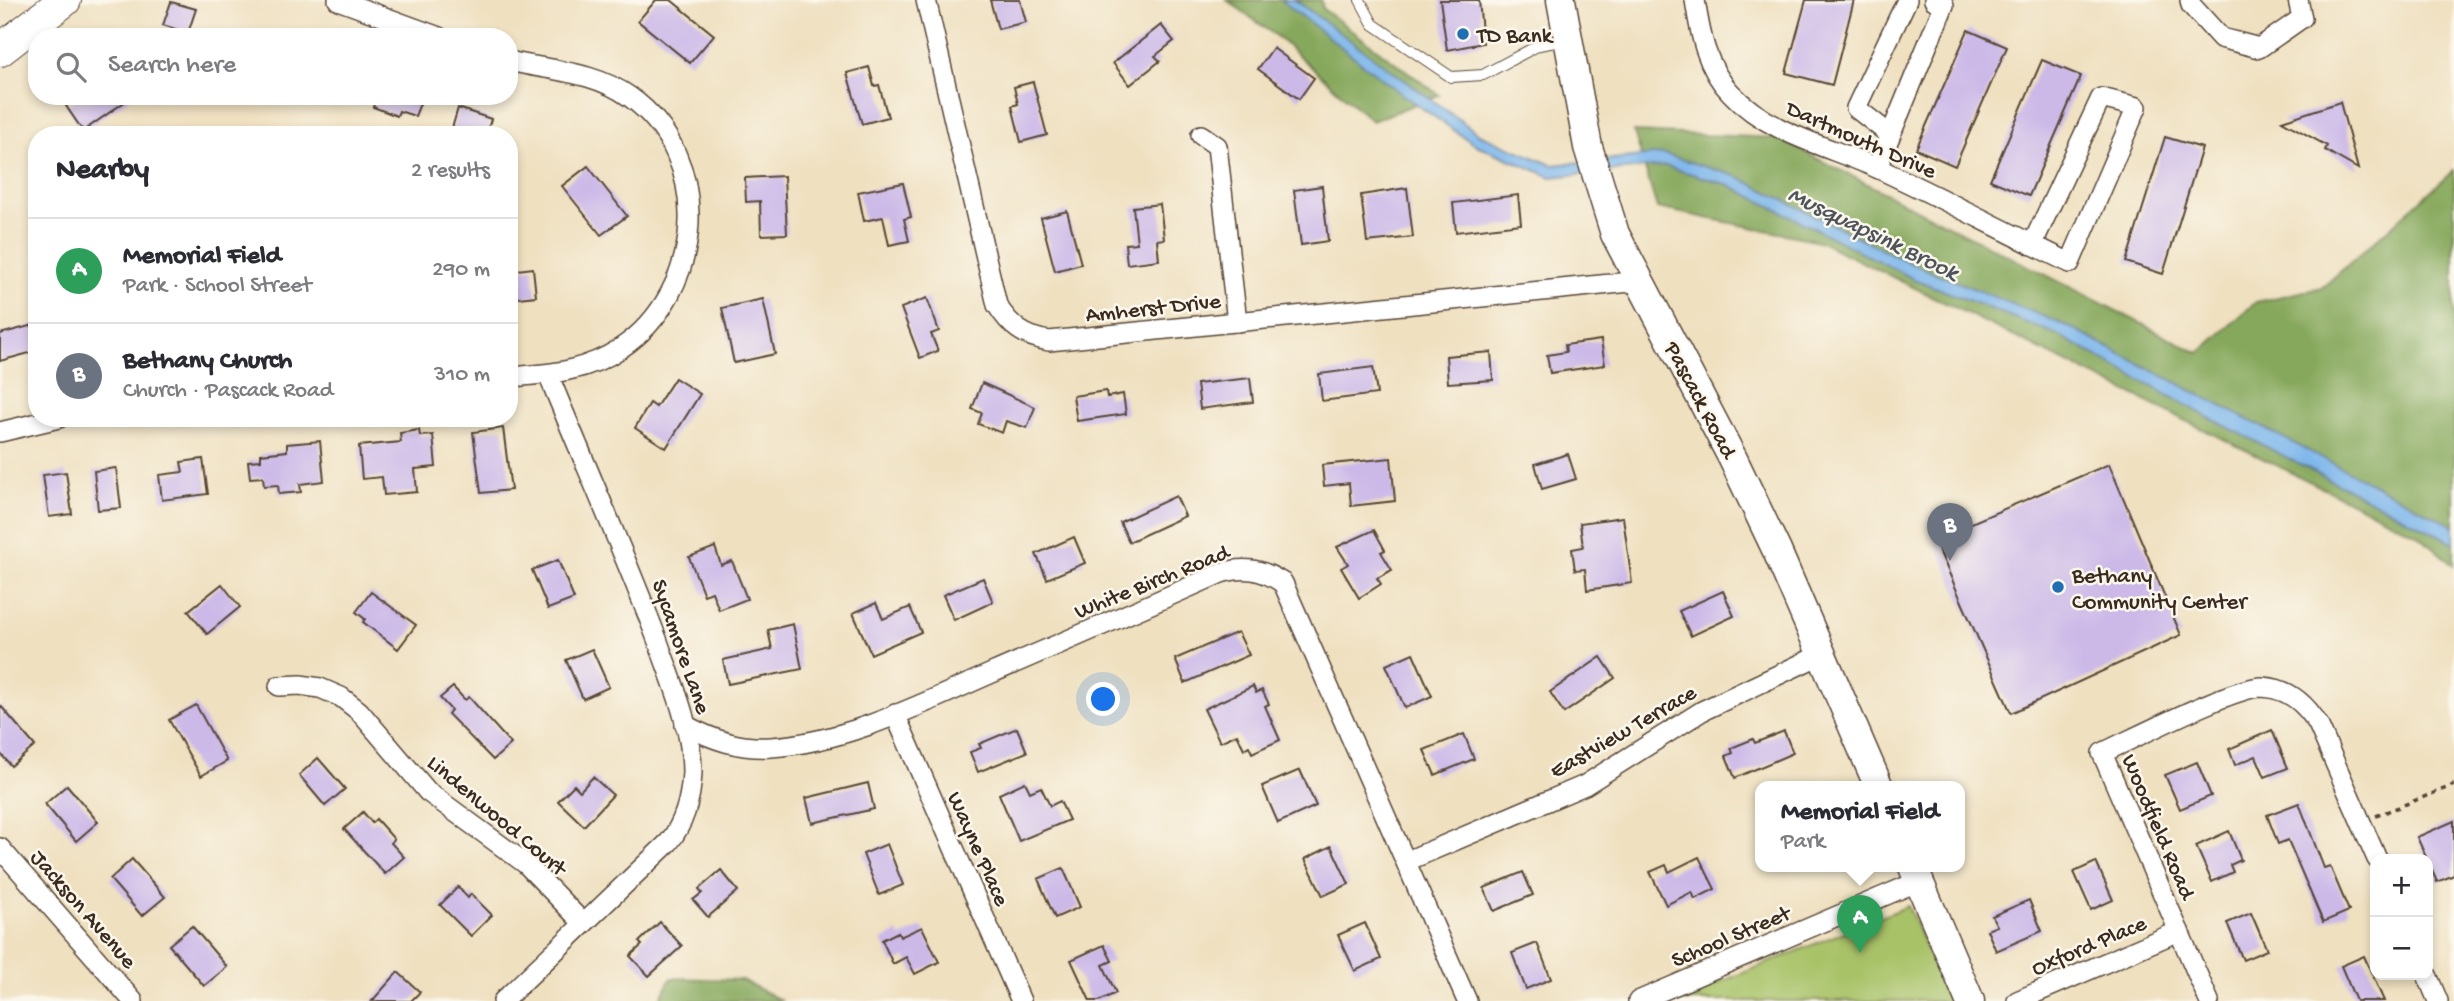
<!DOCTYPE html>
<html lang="en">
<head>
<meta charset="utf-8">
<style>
  :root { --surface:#fff; --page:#f2f2f3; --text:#2b2b33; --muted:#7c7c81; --line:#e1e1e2; --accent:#1f6fb2 }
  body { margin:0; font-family:"Gochi Hand",sans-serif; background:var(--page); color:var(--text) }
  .controls { position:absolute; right:21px; bottom:21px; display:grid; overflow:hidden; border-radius:14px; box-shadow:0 4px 10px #0003 }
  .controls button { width:63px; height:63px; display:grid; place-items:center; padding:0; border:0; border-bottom:2px solid var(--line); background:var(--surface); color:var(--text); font:35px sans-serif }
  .you { position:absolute; left:1104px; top:700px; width:24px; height:24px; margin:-18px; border:5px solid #fff; border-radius:50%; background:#1a73e8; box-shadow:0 0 0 10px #1a73e833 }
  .badge { display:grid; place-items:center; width:46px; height:46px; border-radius:50%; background:var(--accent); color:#fff; font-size:23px; font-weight:700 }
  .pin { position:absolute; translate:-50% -58px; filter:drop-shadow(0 2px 4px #0008) }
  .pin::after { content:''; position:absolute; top:37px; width:24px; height:21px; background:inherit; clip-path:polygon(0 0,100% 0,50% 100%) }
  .popup { position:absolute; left:1755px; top:781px; width:210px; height:91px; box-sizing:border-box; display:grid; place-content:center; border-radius:14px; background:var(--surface); filter:drop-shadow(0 2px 5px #0005); font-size:23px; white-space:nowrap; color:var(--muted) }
  .popup b { font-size:26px; color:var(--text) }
  .popup::after { content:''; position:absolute; left:50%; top:100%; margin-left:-14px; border:14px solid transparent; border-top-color:var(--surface) }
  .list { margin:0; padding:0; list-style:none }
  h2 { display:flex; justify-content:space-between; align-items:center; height:91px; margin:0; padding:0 28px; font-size:30px }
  h2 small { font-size:23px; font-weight:400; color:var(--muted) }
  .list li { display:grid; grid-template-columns:46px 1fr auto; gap:21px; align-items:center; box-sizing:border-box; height:105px; padding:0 28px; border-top:2px solid var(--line) }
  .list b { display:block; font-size:26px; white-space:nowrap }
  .list p { margin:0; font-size:23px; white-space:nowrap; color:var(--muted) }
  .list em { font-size:23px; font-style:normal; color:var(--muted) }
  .icon { flex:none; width:38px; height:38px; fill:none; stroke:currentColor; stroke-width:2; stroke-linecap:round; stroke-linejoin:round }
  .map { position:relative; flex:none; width:2454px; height:1001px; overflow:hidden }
  .search { position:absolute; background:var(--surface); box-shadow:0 4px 10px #0003; left:28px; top:28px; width:490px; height:77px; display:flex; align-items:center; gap:18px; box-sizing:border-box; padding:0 24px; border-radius:28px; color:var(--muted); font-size:26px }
  .panel { position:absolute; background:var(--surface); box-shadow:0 4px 10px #0003; left:28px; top:126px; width:490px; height:301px; border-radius:28px }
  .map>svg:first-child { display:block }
</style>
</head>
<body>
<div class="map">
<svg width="2454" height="1001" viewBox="0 0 2454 1001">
  <rect width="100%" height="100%" fill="#fbf7ec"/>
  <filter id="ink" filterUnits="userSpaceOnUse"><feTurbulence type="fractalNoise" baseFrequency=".0143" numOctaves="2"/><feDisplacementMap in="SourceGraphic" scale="14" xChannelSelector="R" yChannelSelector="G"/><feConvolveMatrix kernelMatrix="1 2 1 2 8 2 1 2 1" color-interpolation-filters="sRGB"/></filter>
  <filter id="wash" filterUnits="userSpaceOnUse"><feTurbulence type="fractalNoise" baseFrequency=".00686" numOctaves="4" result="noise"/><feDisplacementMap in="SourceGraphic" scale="28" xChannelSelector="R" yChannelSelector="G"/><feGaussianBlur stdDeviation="1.57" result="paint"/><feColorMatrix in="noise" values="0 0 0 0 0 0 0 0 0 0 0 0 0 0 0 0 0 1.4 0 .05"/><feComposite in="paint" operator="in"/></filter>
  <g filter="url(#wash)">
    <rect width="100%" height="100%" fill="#efe0c0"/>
    <!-- green -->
    <path fill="#a8c268" stroke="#727643" stroke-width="2" d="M1908,906L1948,1001H1674Z"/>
    <!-- forest -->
    <g fill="#86a85c" stroke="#60693d" stroke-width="2">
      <path d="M1227,0H1321L1323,9L1439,95L1372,121L1280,39Z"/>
      <path d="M1634,132L1777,138L2199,353L2256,302L2323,287L2454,170V566L2419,535L1819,241L1657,208Z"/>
      <path d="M671,978L742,980L782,1001H659Z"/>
    </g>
    <!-- water -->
    <path fill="#7bb6ec" stroke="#5b7085" stroke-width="2" d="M1281,0H1295L1479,134L1552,165L1664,154L1736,176L1910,263L2065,325L2454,526V543L2202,414L2058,335L1916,280L1729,185L1665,166L1551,177L1474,144L1403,95Z"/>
    <g id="blocks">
      <!-- building -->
      <g fill="#ccb9e8">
        <path d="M656,0H671L714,35L690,63L638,21Z"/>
        <path d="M990,0H1020L1026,22L998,29Z"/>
        <path d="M1440,0H1479L1483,43L1447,50Z"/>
        <path d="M1806,0H1854L1832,85L1786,73Z"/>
        <path d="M171,2L196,9L188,33L163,25Z"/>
        <path d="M1161,25L1174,41L1155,56L1160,61L1130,85L1113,63Z"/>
        <path d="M1968,30L2007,47L1955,166L1916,149Z"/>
        <path d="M1273,48L1314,78L1299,99L1258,69Z"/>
        <path d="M2042,60L2081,76L2029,196L1990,180Z"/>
        <path d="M869,67L874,86L879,85L888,117L862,124L847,73Z"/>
        <path d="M1033,82L1047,135L1021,142L1012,106L1018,104L1014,87Z"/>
        <path d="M81,96H133L83,131L66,106Z"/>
        <path d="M365,96H423L415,116L399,111L397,116L373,107L375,102Z"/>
        <path d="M2340,102L2358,169L2325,150L2327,146L2282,121Z"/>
        <path d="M458,108L491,119L486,135H450Z"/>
        <path d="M2165,137L2202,148L2163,274L2126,262Z"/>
        <path d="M588,166L627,216L601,235L562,186Z"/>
        <path d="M784,176L787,234L761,235L760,201L746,202L745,178Z"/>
        <path d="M903,183L911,217L904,219L909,241L889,245L883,217L864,221L858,192Z"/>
        <path d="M1322,186L1328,241L1301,245L1294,190Z"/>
        <path d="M1407,188L1413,237L1367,242L1361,195Z"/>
        <path d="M1518,195L1521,224L1456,232L1453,203Z"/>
        <path d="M1160,204L1164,239L1157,240L1159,260L1127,264L1125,244L1137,243L1133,207Z"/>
        <path d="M1067,211L1081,264L1055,271L1041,218Z"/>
        <path d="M533,268L536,296L509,299V271Z"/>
        <path d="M927,298L939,331L931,334L938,351L920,358L901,308Z"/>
        <path d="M763,299L775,354L734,363L722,308Z"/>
        <path d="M37,324V351L0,361V334Z"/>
        <path d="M1601,340L1605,365L1550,373L1547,355L1566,352L1565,345Z"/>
        <path d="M1491,352L1493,380L1448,383L1446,356Z"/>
        <path d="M1373,367L1377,394L1322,401L1319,374Z"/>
        <path d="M675,378L700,394L666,448L635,428L650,403L656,407Z"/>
        <path d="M1250,378L1253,402L1200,409L1197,384Z"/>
        <path d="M982,383L1035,407L1027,428L1006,421L1002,433L978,424L982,413L972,409Z"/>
        <path d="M1106,391L1107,397L1123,394L1126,414L1077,421L1073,396Z"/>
        <path d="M503,428L511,490L481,493L473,432Z"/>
        <path d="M419,430L420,436L433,435L436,467L415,469L417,492L384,495L382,477L362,479L359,446L401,442L400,433Z"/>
        <path d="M320,441L324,481L300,484L301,492L279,494L278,485L264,486L263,477L250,478L248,461L261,460V454L287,451V444Z"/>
        <path d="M1568,454L1576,479L1542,489L1535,464Z"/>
        <path d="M1391,458L1395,501L1351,506L1349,483L1324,486L1322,465Z"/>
        <path d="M203,459L208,494L162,500L159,475L183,472L181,462Z"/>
        <path d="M2109,464L2181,635L2011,713L1934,539Z"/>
        <path d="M116,468L121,508L98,510L94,471Z"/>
        <path d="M66,472L72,514L49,517L43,475Z"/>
        <path d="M1176,496L1185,516L1129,542L1120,522Z"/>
        <path d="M1623,517L1632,583L1587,590L1585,569L1575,570L1572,549L1583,547L1580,523Z"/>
        <path d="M1374,530L1385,550L1381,552L1392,570L1377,578L1381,584L1359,598L1341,568L1348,564L1337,547Z"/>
        <path d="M1074,537L1085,563L1047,579L1036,554Z"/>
        <path d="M715,547L721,565L732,561L747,599L719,610L712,592L704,595L689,557Z"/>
        <path d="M558,560L574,599L548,609L532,570Z"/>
        <path d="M983,578L993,602L954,620L943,595Z"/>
        <path d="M222,584L240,607L207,634L188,611Z"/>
        <path d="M1723,591L1734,616L1691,636L1679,611Z"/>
        <path d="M371,592L416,625L398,649L363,622L365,619L356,612Z"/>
        <path d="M876,603L883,619L910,607L921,632L871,654L853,613Z"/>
        <path d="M793,624L802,669L728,684L723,660L772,649L768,630Z"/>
        <path d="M1238,632L1249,655L1185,683L1175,659Z"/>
        <path d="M592,649L609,687L583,699L566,660Z"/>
        <path d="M1413,653L1432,696L1405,708L1386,665Z"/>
        <path d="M1601,657L1615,678L1564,713L1550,692Z"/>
        <path d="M1253,686L1256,693L1262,690L1269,704L1265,706L1280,740L1252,753L1249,746L1244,749L1237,734L1220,742L1204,709Z"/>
        <path d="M453,687L465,700L469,697L511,744L493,760L448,714L451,710L440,698Z"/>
        <path d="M0,705L35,746L11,766L0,753Z"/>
        <path d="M196,705L227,761L201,776L169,720Z"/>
        <path d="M1017,728L1027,752L978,772L970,752L981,748L979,744Z"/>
        <path d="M2272,730L2288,768L2265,777L2256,756L2235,765L2229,749Z"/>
        <path d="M1784,731L1793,753L1735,778L1726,756L1733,753L1731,748L1753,739L1755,743Z"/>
        <path d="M1464,734L1474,759L1435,775L1424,750Z"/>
        <path d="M318,758L345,789L325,806L299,775Z"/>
        <path d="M2197,762L2211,796L2180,809L2165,775Z"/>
        <path d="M1300,770L1316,806L1278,823L1262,786Z"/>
        <path d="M593,777L613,795L584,826L558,801L574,785L580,791Z"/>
        <path d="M1025,782L1030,792L1041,787L1050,806L1060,801L1069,820L1019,841L999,794Z"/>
        <path d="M868,783L874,809L812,823L806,798Z"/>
        <path d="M67,785L98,822L76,841L45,804Z"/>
        <path d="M2299,803L2324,868L2330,866L2349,911L2323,922L2288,840L2278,844L2267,815Z"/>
        <path d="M363,812L372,823L376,819L394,839L391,843L404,857L385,874L344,829Z"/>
        <path d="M2454,821V875L2437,882L2417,837Z"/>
        <path d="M2229,831L2241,860L2230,865L2233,872L2212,882L2196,846Z"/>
        <path d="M887,844L903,885L879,895L863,854Z"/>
        <path d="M1331,846L1349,884L1323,896L1305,859Z"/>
        <path d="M1699,857L1715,889L1695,899L1692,892L1666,905L1650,872L1666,865L1669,872Z"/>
        <path d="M132,859L165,897L142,916L110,879Z"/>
        <path d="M2096,862L2113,900L2091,910L2074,872Z"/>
        <path d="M1063,868L1080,907L1055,918L1038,879Z"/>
        <path d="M721,870L738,891L708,917L693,900L702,893L699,889Z"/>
        <path d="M1523,872L1533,895L1494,911L1484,888Z"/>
        <path d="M458,887L468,898L471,894L492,915L471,936L440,905Z"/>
        <path d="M2029,900L2042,931L1996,951L1987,930L1997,926L1992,916Z"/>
        <path d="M2251,913L2267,950L2243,960L2227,923Z"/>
        <path d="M660,922L682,946L649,976L630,956L642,945L639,942Z"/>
        <path d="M1365,923L1381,959L1355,971L1338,935Z"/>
        <path d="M192,926L227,967L204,986L169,945Z"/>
        <path d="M922,927L939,962L915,974L906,957L893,964L882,940L898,932L900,937Z"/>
        <path d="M1537,943L1551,979L1526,989L1512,953Z"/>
        <path d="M1104,945L1112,961L1103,965L1116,993L1099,1001H1090L1071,960Z"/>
        <path d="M2364,956L2384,1001H2356L2341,966Z"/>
        <path d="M398,972L420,992L411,1001H372Z"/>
      </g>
    </g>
  </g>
  <g filter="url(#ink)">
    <use href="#blocks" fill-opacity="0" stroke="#564536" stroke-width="2"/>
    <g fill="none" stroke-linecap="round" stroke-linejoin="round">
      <!-- lane casing -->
      <g stroke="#564536" stroke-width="12">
        <path id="lane" d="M1360,0L1373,24L1451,77L1483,75L1539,45L1566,40"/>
      </g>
      <!-- street casing -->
      <g stroke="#564536" stroke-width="22">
        <g id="street">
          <path d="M338,0L439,37"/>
          <path d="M926,0L997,305C1010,326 1024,337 1049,341L1640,281"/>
          <path d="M1695,0C1700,33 1706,68 1731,93C1769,134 1828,146 1877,168C1942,198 2006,232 2070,263L2137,107L2101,98L2032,245"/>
          <path d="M2190,0L2191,5L2221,38L2259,48L2302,18L2298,0"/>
          <path d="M509,61C551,71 594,71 630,97C715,158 705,292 621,348C586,372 549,374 509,377"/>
          <path d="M1889,134L1856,108L1907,0"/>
          <path d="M1201,135L1217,146L1237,322"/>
          <path d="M1877,168L1944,5L1934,0"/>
          <path d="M0,432L59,418"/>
          <path d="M279,686L300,685L320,688L341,697L359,711L428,792L526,864L582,922"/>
          <path d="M895,714L1021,1001"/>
          <path d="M685,725C713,740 740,749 771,747C848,742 923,703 992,673C1068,640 1145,607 1221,573C1245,566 1262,569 1283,583L1467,1001"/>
          <path d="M0,848L133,1001"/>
          <path d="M1407,861L1585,785L1702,711L1822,654"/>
          <path d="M2427,975L2438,1001"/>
          <path d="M503,1001L669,842C685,822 691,797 692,772C692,726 672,682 657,639C623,550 584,462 548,374"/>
          <path d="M1638,1001L1919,881"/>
          <path d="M2017,1001L2179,931"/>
          <path d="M2209,1001L2102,753C2135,738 2233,687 2262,687C2288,688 2305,703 2318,724L2377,859"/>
        </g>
      </g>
      <!-- secondary casing -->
      <g stroke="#564536" stroke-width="31">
        <g id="secondary">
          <path d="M1561,0L1588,147L1615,234L1733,459L1777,551L1879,787"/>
          <path d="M1913,867L1970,1001"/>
        </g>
      </g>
      <!-- primary casing -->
      <g stroke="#564536" stroke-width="34">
        <path id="primary" d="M0,50L65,0"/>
      </g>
      <!-- path -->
      <path stroke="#564536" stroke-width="3.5" stroke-dasharray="5 5" stroke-linecap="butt" d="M2376,816L2454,785"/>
      <!-- lane -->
      <use href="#lane" stroke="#fff" stroke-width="10"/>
      <!-- street -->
      <use href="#street" stroke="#fff" stroke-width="19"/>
      <!-- secondary -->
      <use href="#secondary" stroke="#fff" stroke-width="28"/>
      <!-- primary -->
      <use href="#primary" stroke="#fff" stroke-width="32"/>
    </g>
  </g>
  <!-- markers -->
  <g fill="#1f6fb2" stroke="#fbf7ec" stroke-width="2.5">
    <circle cx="1463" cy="34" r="7"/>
    <circle cx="2058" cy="587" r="7"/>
  </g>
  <g text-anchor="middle" stroke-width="5" stroke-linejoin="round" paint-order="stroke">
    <!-- poi labels -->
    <g font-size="23" fill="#3b2a1e" stroke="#fbf7ec" text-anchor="start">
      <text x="1477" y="42">TD Bank</text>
      <text x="2072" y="582">Bethany<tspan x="2072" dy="26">Community Center</tspan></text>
    </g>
    <!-- street labels -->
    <g font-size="23" fill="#3b2a1e" stroke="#fbf7ec">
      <text transform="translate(1862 138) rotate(24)" y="8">Dartmouth Drive</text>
      <text transform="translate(1153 306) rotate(-6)" y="8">Amherst Drive</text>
      <text transform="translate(1702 399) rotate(62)" y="8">Pascack Road</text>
      <text transform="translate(1151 580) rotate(-22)" y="8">White Birch Road</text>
      <text transform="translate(683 646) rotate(71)" y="8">Sycamore Lane</text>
      <text transform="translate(1622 730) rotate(-30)" y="8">Eastview Terrace</text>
      <text transform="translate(498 814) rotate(40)" y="8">Lindenwood Court</text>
      <text transform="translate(2160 826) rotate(67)" y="8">Woodfield Road</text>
      <text transform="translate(980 848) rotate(66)" y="8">Wayne Place</text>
      <text transform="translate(85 908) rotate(49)" y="8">Jackson Avenue</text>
      <text transform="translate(1730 935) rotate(-23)" y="8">School Street</text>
      <text transform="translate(2088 944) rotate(-23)" y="8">Oxford Place</text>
    </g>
    <!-- water labels -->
    <g font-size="24" font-style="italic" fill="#4e545c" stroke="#fbf7ec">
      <text transform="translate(1874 232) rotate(26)" y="8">Musquapsink Brook</text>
    </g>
  </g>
</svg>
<div class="controls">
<button>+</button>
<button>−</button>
</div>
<div class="you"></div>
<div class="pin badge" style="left:1860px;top:953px;background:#2e9e5b">A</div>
<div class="popup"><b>Memorial Field</b>Park</div>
<div class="pin badge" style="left:1950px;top:561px;background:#6b7280">B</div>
<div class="search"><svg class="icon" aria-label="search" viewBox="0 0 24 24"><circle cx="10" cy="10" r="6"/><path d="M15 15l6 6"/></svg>Search here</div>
<section class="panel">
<h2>Nearby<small>2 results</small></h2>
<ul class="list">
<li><span class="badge" style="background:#2e9e5b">A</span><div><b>Memorial Field</b><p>Park · School Street</p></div><em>290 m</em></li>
<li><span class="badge" style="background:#6b7280">B</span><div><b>Bethany Church</b><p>Church · Pascack Road</p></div><em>310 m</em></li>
</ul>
</section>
</div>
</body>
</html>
